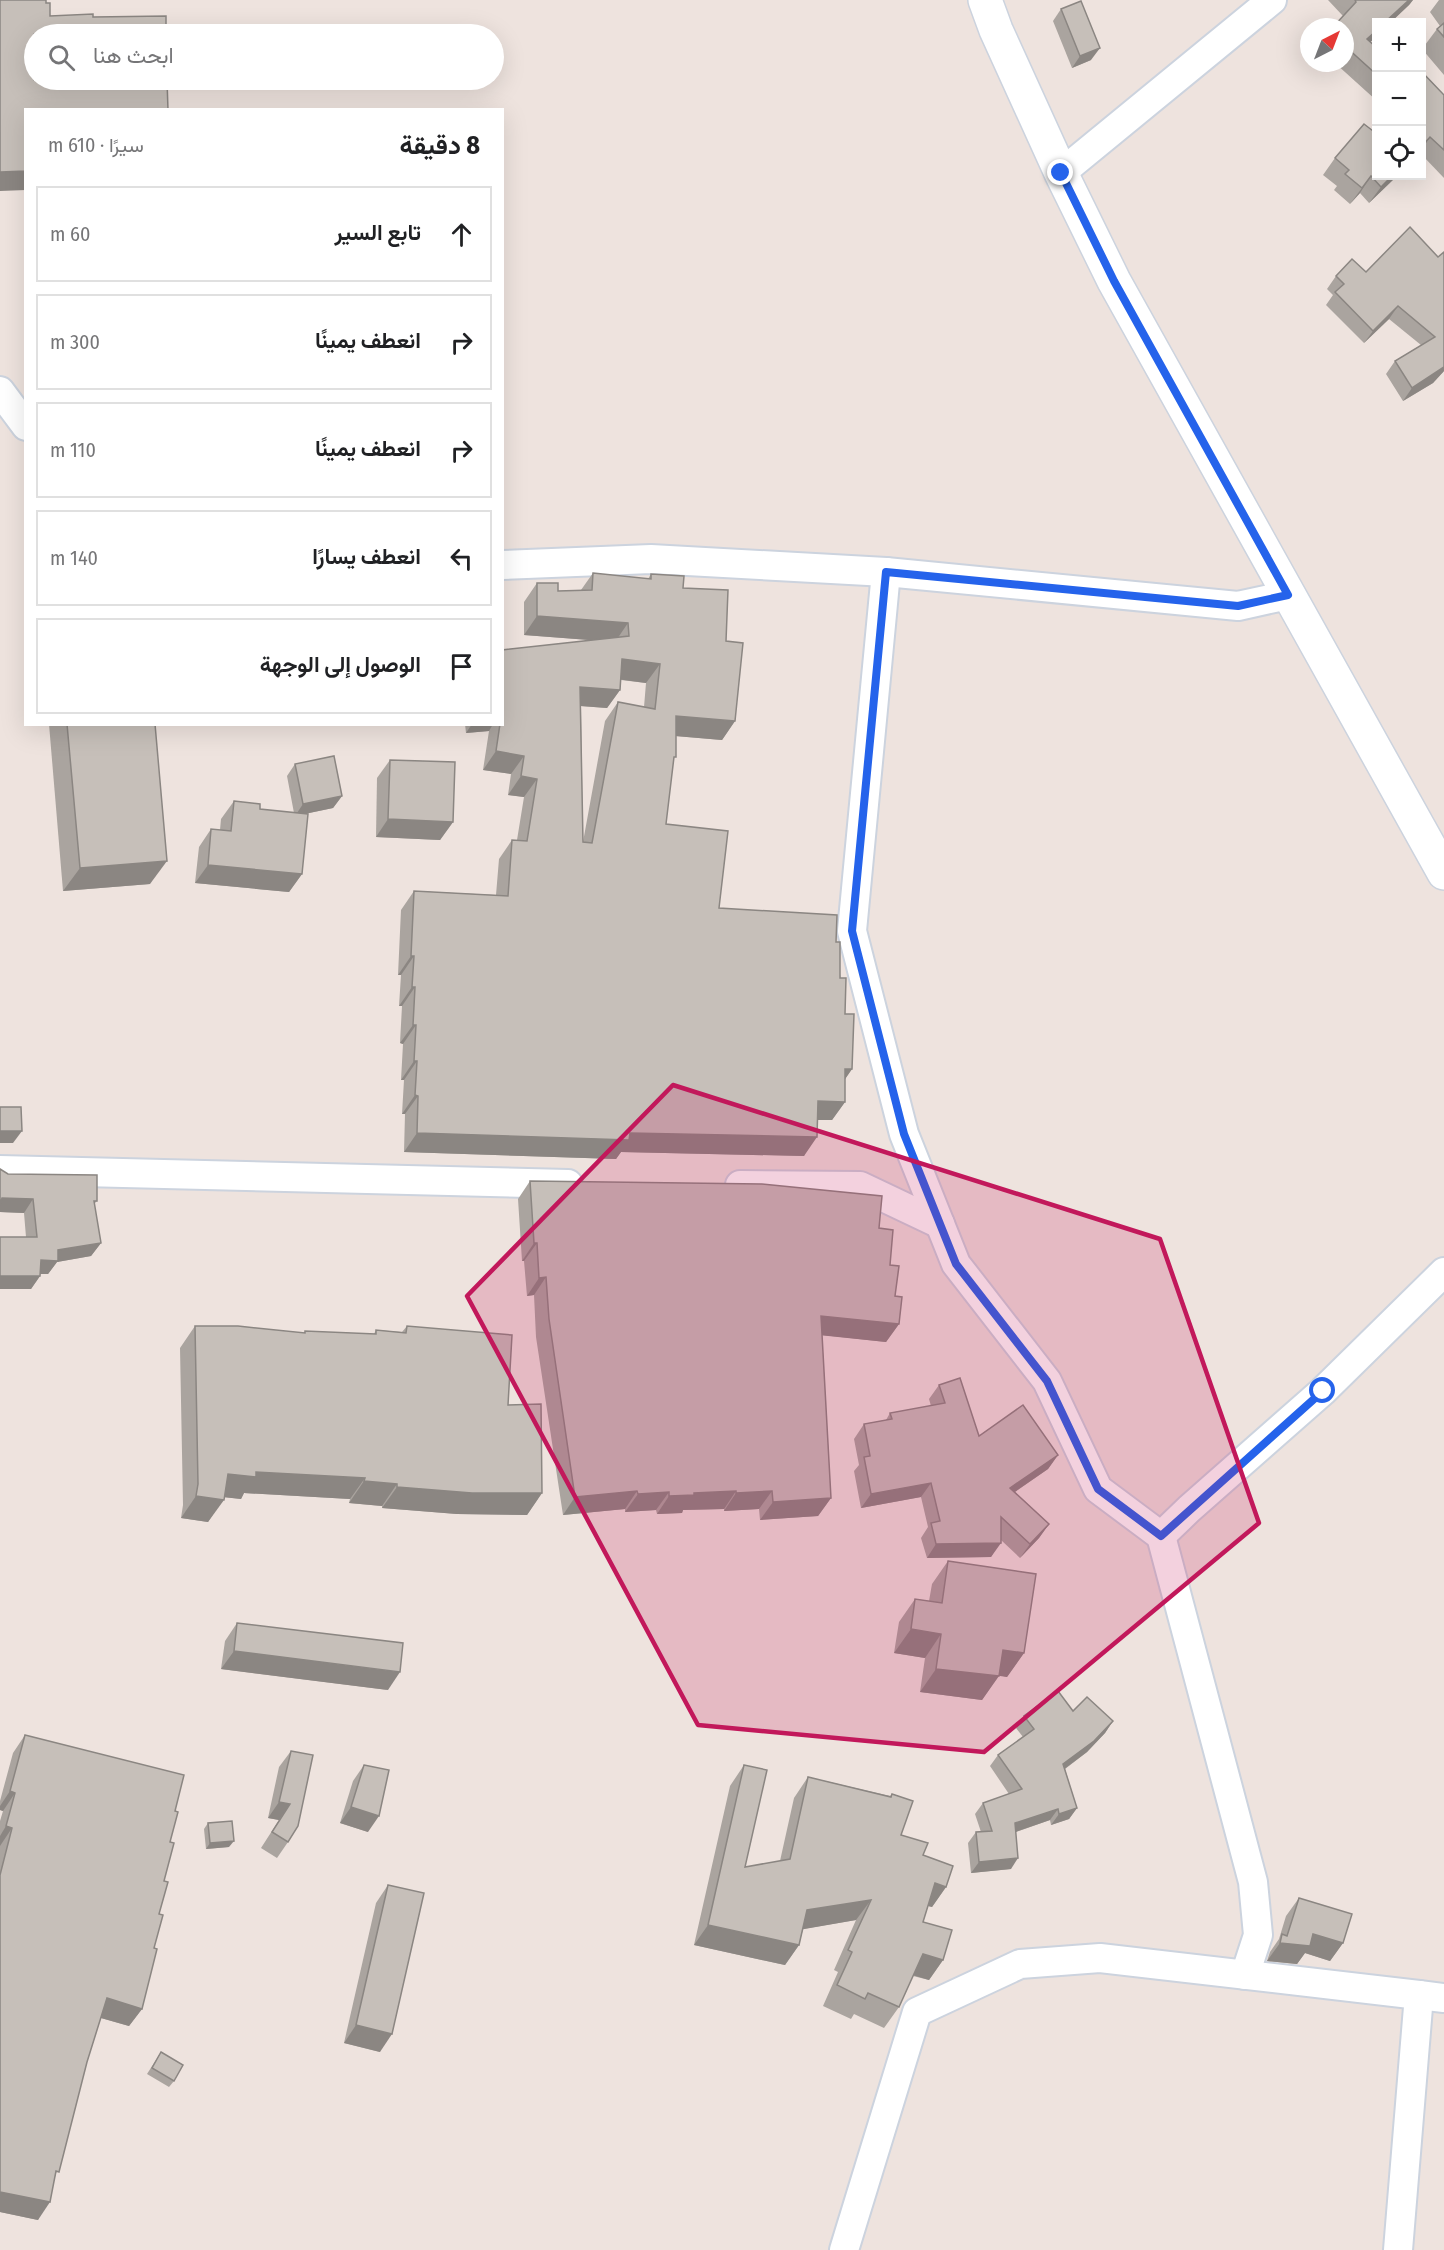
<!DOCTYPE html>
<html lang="ar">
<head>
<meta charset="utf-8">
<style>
  :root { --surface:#fff; --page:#f2f2f2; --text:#202124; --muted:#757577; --line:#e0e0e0 }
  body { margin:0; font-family:"Fira Sans Condensed",Vazirmatn,sans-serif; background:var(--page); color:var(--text); direction:rtl }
  .controls { position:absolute; right:18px; top:18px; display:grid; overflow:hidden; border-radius:0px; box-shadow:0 6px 24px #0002 }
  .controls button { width:54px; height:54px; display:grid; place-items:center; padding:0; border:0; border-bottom:2px solid var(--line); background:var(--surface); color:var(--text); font:30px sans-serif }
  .compass { position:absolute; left:1300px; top:18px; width:54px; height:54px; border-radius:50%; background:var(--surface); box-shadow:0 6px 24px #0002; rotate:42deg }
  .stop { position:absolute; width:18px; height:18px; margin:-14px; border:4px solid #2563eb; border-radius:50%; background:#fff }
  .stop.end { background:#2563eb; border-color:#fff; box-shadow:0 2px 6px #0008 }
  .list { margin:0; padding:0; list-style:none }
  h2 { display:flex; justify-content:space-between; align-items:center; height:78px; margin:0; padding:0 24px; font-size:26px }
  h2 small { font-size:20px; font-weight:400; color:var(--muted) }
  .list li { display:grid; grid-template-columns:39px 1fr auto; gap:18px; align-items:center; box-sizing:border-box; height:96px; margin:0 12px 12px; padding:0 12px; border:2px solid var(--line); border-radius:0px }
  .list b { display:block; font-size:22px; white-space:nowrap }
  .list em { font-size:20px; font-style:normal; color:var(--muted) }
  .icon { flex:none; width:33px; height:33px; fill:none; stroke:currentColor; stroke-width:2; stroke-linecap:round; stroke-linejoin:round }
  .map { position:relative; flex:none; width:1444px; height:2250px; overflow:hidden; direction:ltr }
  .search { position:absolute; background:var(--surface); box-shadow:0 6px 24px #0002; left:24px; top:24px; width:480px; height:66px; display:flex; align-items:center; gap:15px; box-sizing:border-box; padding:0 21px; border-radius:33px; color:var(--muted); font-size:22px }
  .panel { position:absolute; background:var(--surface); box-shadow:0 6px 24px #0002; left:24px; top:108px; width:480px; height:618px; border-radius:0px; direction:rtl }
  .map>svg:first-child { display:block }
</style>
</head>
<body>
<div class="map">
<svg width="1444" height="2250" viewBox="0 0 1444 2250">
  <rect width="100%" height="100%" fill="#eee3de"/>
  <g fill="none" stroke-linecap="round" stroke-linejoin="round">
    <!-- minor casing -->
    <g stroke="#ccd3de" stroke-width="32">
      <g id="minor">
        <path d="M1061,173L1272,0"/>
        <path d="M0,391L26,426"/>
        <path d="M502,565L651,559L886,572L1238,606L1288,595"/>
        <path d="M886,572L852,931L904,1134L956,1264L1047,1381L1098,1489L1161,1536L1189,1509L1323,1391L1444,1272"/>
        <path d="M0,1170L568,1184"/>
        <path d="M740,1185L860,1186L940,1224"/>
        <path d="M1161,1536L1253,1882L1258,1935L1245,1975"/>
        <path d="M844,2250L917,2012L1020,1964L1100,1958L1419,1995"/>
        <path d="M1398,2250L1419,1995L1444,1998"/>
      </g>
    </g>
    <!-- secondary casing -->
    <g stroke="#ccd3de" stroke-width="36">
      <path id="secondary" d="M985,0L996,30L1061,173L1114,281L1444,873"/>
    </g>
    <!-- minor -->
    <use href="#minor" stroke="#fff" stroke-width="28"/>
    <!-- secondary -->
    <use href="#secondary" stroke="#fff" stroke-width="33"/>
  </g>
  <!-- wall -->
  <g fill="#aaa49f" fill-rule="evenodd">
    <path d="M1328,0H1413L1409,5L1391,22H1377V36L1370,42L1377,48V101L1335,63H1345V27L1343,16Z"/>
    <path d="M1439,0H1444V75L1422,49L1437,29L1440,26L1430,12Z"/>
    <path d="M1061,9L1091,60L1072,68L1053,21Z"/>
    <path d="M1422,72L1444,95V178L1422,155Z"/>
    <path d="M1335,158L1377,176H1397L1369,203L1360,193L1350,204L1334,190L1337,186L1323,175Z"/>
    <path d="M1444,252V371L1433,383L1403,401L1386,374L1395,361L1421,345L1389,319L1364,343L1326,305L1333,295L1327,289L1336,276L1366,272L1438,257Z"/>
    <path d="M593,573L648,579L651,574L683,588L726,641L735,721L722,740L676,736L666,824L719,908L836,942L852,1069L845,1079V1102L832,1120H818L804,1156L621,1152L616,1159L404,1152L405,1114H402L404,1080H401L403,1044L400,1043L402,1006H399L401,975H398L401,910L414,891L496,895L499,859L512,840H517L524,797L508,795L511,774L483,770L489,731L466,733L465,724H502L590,640L524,635V602L537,583L558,591L581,590ZM621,680L646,683L644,707L618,702L605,721L583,842L581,706L607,708L620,690Z"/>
    <path d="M49,724H155L150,884L63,891Z"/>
    <path d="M390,760L453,822L440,840L376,837L377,778Z"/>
    <path d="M295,764L342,796L333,808L304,814L302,874L289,892L195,883L199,847L211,829L220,830L221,819L234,801L260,809L294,813L287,776Z"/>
    <path d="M0,1169L8,1174L97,1201L94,1204L101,1243L91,1256L57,1262L48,1274H40V1276L31,1289H0V1237H26L24,1213L0,1212Z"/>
    <path d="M530,1181L879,1228L890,1265L899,1324L886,1342L822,1335L831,1498L818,1516L760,1520L759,1509L724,1511V1509L683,1510L682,1513L657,1514L656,1510L625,1512V1509L563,1515L536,1337L534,1295L527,1296L524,1261H522L518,1199Z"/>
    <path d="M195,1326L304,1333L305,1331L374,1334L376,1330L402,1332L407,1326L508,1405L542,1493L527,1515L457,1514L382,1508V1506L349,1503L350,1499L244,1493L241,1499L224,1497L208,1522L181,1518L183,1505L180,1348Z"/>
    <path d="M939,1385L979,1436L1058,1455L1048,1469L1015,1492L1049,1524L1039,1538L1020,1558L1001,1540L991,1557L927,1558L921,1538L928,1527L921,1497L861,1508L854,1471L859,1465L854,1439L864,1424L886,1420L890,1413L931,1406L929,1399Z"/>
    <path d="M948,1561L1024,1653L1007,1677L999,1675L982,1700L920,1692L925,1658L894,1653L899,1622L915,1599L929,1601L932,1584Z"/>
    <path d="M237,1623L388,1690L221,1669L225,1641Z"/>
    <path d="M1073,1711L1113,1721L1105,1733L1087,1752L1065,1769L1077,1808L1069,1819L1051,1825L1050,1820L1016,1832L1011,1869L971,1873L968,1843L976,1832H981L975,1814L983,1803L1009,1794L990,1766L998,1755L1023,1737L1016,1728L1024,1716Z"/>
    <path d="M25,1735L175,1811L154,1948L142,2009L129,2026L101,2018L87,2062L55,2177L38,2220L0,2212V1821L3,1811L0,1810V1801L13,1753Z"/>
    <path d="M291,1751L288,1842L277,1858L261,1848L279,1820L268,1818L279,1767Z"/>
    <path d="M364,1765L368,1832L340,1823L353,1781Z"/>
    <path d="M744,1765L745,1867L780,1861L794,1798L808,1777L890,1796L892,1794L901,1835L923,1855L946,1887L932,1907L928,1906L923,1922L943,1960L929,1980L913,1976L899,2007L884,2028L854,2014L851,2019L823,2006L838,1972L834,1970L856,1920L803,1929L799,1945L785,1965L694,1945L730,1786Z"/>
    <path d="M208,1823L229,1847L206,1849L204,1829Z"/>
    <path d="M388,1885L380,2052L344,2043L376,1903Z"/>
    <path d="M1299,1898L1343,1943L1330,1961L1305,1953L1297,1964L1267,1961L1270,1952L1279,1939L1286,1916Z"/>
    <path d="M161,2052L174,2081L169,2087L147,2074Z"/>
  </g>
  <!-- shaded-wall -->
  <g fill="#8b8682">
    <path d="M1409,0H1413L1409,5L1391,22H1385Z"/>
    <path d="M1377,30V36L1356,55L1367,39Z"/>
    <path d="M1100,48L1091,60L1072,68L1080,56Z"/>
    <path d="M1430,137L1422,149V146Z"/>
    <path d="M26,171V190L0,191V172Z"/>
    <path d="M1371,176L1360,193L1350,204Z"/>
    <path d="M1392,176H1397L1369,203L1381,187Z"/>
    <path d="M1398,306L1389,319L1364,343L1373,331Z"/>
    <path d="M1444,367V371L1433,383L1403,401L1412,388Z"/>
    <path d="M537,616L628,623L615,642L524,635Z"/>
    <path d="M622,659L660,664L646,683L609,678Z"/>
    <path d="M580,687L620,690L607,708L567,705Z"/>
    <path d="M676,716L735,721L722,740L663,735Z"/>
    <path d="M472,724H493L489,731L466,733Z"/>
    <path d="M496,751L524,756L511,774L483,770Z"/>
    <path d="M521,776L537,779L524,797L508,795Z"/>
    <path d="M342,796L333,808L295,816L303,804Z"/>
    <path d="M388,819L453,822L440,840L376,837Z"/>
    <path d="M167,861L150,884L63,891L80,868Z"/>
    <path d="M208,865L302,874L289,892L195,883Z"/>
    <path d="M411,956H414L401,975H398Z"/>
    <path d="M412,987H415L402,1006H399Z"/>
    <path d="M413,1025H416L403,1044L400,1043Z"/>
    <path d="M414,1061H417L404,1080H401Z"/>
    <path d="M845,1069H852L839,1088Z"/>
    <path d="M415,1095L418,1096L405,1114H402Z"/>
    <path d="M818,1101L845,1102L832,1120H805Z"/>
    <path d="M0,1131H22L13,1143H0Z"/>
    <path d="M417,1133H630L817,1137L804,1156L621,1152L616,1159L404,1152Z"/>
    <path d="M2,1198L33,1199L24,1213L0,1212V1201Z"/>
    <path d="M101,1243L91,1256L57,1262L48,1274H31L41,1260L58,1250Z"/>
    <path d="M534,1243H537L524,1261H522Z"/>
    <path d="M0,1276H40L31,1289H0Z"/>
    <path d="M546,1277L534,1295L527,1296L539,1278Z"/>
    <path d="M821,1316L899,1324L886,1342L809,1334Z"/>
    <path d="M1058,1455L1048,1469L1000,1502L1010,1488Z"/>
    <path d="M256,1472L365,1478L350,1499L244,1493L241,1499L213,1496L228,1474Z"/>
    <path d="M364,1481L397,1484L382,1506L349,1503Z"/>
    <path d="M931,1483L921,1497L861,1508L871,1494Z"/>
    <path d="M397,1487L542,1493L527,1515L457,1514L382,1508Z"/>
    <path d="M637,1491L625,1509L563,1515L575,1497Z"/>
    <path d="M736,1491L724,1509L683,1510L682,1513L657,1514L669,1496L694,1493Z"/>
    <path d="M772,1491L759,1509L724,1511L736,1493Z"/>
    <path d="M669,1492L656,1510L625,1512L638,1494Z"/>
    <path d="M196,1496L224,1500L208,1522L181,1518Z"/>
    <path d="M831,1498L818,1516L760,1520L773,1502Z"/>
    <path d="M1049,1524L1039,1538L1020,1558L1030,1544Z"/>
    <path d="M1001,1543L991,1557L927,1558L936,1544Z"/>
    <path d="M911,1629L941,1634L925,1658L894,1653Z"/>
    <path d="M1003,1650L1024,1653L1007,1677L986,1674Z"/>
    <path d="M234,1651L400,1672L388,1690L221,1669Z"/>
    <path d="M936,1669L999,1676L982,1700L920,1692Z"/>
    <path d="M1113,1721L1105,1733L1087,1752L1055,1776L1063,1764Z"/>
    <path d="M10,1791L15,1793L3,1811L0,1810V1806Z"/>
    <path d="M279,1802L290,1804L279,1820L268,1818Z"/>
    <path d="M351,1807L379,1816L368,1832L340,1823Z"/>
    <path d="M1077,1808L1069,1819L1051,1825L1059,1814Z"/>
    <path d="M1058,1809L1050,1820L1007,1835L1015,1823Z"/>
    <path d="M6,1826L12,1828L0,1846V1836Z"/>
    <path d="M234,1841L229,1847L206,1849L210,1843Z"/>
    <path d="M1018,1858L1011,1869L971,1873L979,1862Z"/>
    <path d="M935,1883L946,1887L932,1907L921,1904Z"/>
    <path d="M871,1900L856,1920L793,1931L807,1910Z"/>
    <path d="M708,1925L799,1945L785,1965L694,1945Z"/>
    <path d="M1313,1934L1343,1943L1330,1961L1305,1953L1297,1964L1267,1961L1280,1943Z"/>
    <path d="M923,1954L943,1960L929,1980L909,1974Z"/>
    <path d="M107,1998L142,2009L129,2026L94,2016Z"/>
    <path d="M356,2025L392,2034L380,2052L344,2043Z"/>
    <path d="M0,2192L50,2202L38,2220L0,2212Z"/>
  </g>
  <!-- building -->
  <g fill="#c6bfb9" stroke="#8b8682" stroke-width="1.5" fill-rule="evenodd">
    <path d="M0,0H46V3H50V16L93,14V17L166,16V34H34V80H167L168,110H26V171L0,172Z"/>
    <path d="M1355,0H1409L1385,22H1377V30L1367,39L1377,48V75L1345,46V27H1333L1356,2Z"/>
    <path d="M1081,1L1100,48L1080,56L1061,9Z"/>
    <path d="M1444,23V37L1437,29Z"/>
    <path d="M1422,72L1444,95V150L1430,137L1422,146Z"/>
    <path d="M1364,124L1377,134V176H1392L1381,187L1371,176L1362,188L1345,174L1349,170L1335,158Z"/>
    <path d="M1410,227L1438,257L1444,252V367L1412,388L1395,361L1435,337L1398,306L1373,331L1335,292L1344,284L1336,276L1352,259L1366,272Z"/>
    <path d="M593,573L651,579V574L684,576L683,588L728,590L726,641L743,643L735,721L676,716V757H674L666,824L728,831L719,908L837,915L836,942H840V978H846L845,1014H854L852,1069H845V1102L818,1101L817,1137L630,1133L629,1140L417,1133L418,1096L415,1095L417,1061H414L416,1025H413L415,987H412L414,956H411L414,891L508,896L512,840L527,841L537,779L521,776L524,756L496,751L500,724H502V650L629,636L628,623L537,616V583H558V591L592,590ZM622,659L660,664L655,709L618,702L592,843L583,842L580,687L620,690Z"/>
    <path d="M67,724H155L167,861L80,868Z"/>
    <path d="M334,756L342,796L303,804L295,764Z"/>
    <path d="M390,760L455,762L453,822L388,819Z"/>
    <path d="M234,801L260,804V809L308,814L302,874L208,865L211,829L231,831Z"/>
    <path d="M0,1107H21L22,1131H0Z"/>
    <path d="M0,1169L8,1174L97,1175V1201H94L101,1243L58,1250V1261L41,1260L40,1276H0V1237H37L33,1199L2,1198L0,1205Z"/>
    <path d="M530,1181L762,1184L882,1196L879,1228L893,1230L890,1265L899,1266L895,1296L902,1297L899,1324L821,1316L831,1498L773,1502L772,1491L736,1493V1491L694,1493V1495L669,1496V1492L638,1494L637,1491L575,1497L549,1319L546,1277L539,1278L537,1243H534Z"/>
    <path d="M195,1326H238L305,1333V1331L376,1334V1330L406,1333L407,1326L512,1335L508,1405L541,1404L542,1493H472L397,1487V1484L364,1481L365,1478L256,1472V1477L228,1474L224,1500L196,1496L198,1484Z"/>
    <path d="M960,1378L979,1436L1023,1405L1058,1455L1010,1488L1049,1524L1030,1544L1001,1517V1543L936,1544L931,1523L940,1521L931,1483L871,1494L864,1457L870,1456L864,1424L892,1419L890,1413L945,1403L939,1385Z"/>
    <path d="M948,1561L1036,1574L1024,1653L1003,1650L999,1676L936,1669L941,1634L911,1629L915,1599L942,1603Z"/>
    <path d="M237,1623L403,1643L400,1672L234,1651Z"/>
    <path d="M1058,1691L1073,1711L1087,1697L1113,1721L1094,1741L1063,1764L1077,1808L1059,1814L1058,1809L1015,1823L1018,1858L979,1862L976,1832L992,1831L983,1803L1022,1789L998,1755L1034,1729L1024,1716Z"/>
    <path d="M25,1735L184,1775L175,1811L178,1812L170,1842L174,1843L164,1881L168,1882L159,1914L163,1915L154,1948L157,1949L142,2009L107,1998L87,2062L59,2172L56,2171L50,2202L0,2192V1875L12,1828L6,1826L15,1793L10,1791Z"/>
    <path d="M291,1751L313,1755L298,1826L288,1842L272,1832L290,1804L279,1802Z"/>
    <path d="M364,1765L389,1770L379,1816L351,1807Z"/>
    <path d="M744,1765L767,1770L745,1867L790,1859L808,1777L891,1797L892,1794L913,1801L901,1835L928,1843L923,1855L953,1866L946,1887L935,1883L923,1922L952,1930L943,1960L923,1954L899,2007L868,1993L865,1999L837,1985L852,1952L848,1950L871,1900L807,1910L799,1945L708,1925Z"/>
    <path d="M232,1821L234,1841L210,1843L208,1823Z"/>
    <path d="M388,1885L424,1893L392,2034L356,2025Z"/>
    <path d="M1299,1898L1352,1914L1343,1943L1313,1934L1310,1946L1280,1943L1282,1934L1287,1936Z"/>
    <path d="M161,2052L183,2065L174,2081L152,2068Z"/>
  </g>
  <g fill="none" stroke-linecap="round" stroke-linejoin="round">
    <!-- route -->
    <path stroke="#2563eb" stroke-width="8" d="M1061,173L1114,281L1288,595L1238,606L886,572L852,931L904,1134L956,1264L1047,1381L1098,1489L1161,1536L1323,1391"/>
  </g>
  <!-- marked area -->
  <path fill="#c2185b" fill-opacity="0.2" stroke="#c2185b" stroke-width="4.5" stroke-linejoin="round" d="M673,1085L1160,1239L1259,1523L984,1752L698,1725L467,1296Z"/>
</svg>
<div class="controls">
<button>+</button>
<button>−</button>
<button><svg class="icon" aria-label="locate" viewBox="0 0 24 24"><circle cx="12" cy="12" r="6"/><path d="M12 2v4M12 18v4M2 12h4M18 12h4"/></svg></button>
</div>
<svg class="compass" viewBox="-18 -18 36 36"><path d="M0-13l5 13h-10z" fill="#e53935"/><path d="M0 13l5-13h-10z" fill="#757577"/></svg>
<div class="stop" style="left:1323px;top:1391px"></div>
<div class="stop end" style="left:1061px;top:173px"></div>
<div class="search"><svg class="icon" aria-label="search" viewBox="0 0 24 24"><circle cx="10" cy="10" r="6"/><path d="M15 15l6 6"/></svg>ابحث هنا</div>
<section class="panel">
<h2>8 دقيقة<small>سيرًا · 610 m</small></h2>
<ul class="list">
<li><svg class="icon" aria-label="ahead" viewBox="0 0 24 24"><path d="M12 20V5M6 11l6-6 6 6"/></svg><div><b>تابع السير</b></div><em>60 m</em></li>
<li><svg class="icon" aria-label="right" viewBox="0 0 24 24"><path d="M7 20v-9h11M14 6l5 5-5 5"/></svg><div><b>انعطف يمينًا</b></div><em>300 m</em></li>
<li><svg class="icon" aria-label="right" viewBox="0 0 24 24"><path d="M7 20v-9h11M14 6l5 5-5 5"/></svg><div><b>انعطف يمينًا</b></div><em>110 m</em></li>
<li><svg class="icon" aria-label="left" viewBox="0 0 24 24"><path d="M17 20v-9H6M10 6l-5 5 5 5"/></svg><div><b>انعطف يسارًا</b></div><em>140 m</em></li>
<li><svg class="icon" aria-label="arrive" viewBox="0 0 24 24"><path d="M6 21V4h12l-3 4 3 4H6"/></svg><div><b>الوصول إلى الوجهة</b></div></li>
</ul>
</section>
</div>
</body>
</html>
